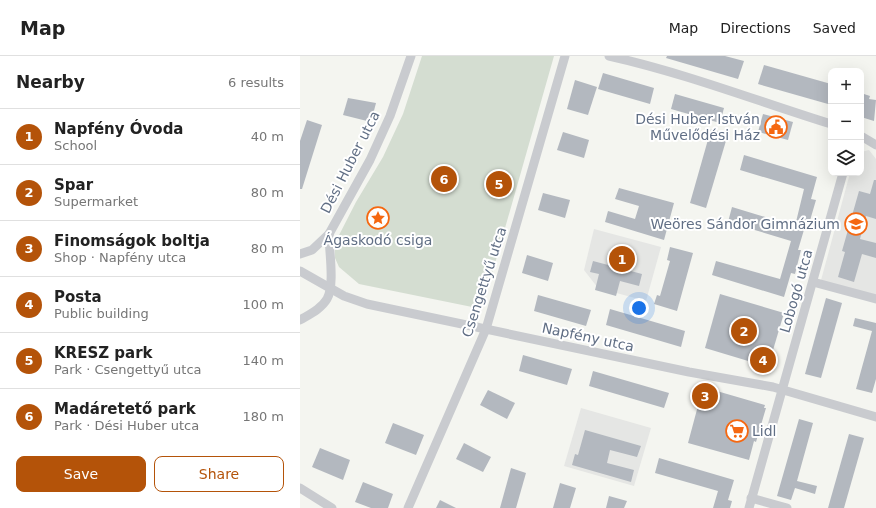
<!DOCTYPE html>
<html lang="en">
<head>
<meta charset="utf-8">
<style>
  :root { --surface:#fff; --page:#f6f6f6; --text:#222; --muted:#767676; --line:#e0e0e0; --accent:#b45309 }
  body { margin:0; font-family:"DejaVu Sans",sans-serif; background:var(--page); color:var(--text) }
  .controls { position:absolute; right:12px; top:12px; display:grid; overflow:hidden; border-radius:8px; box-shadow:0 4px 16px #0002 }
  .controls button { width:36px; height:36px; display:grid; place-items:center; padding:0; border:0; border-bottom:1px solid var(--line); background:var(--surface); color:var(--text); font:20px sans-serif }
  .you { position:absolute; left:339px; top:252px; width:14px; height:14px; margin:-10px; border:3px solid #fff; border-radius:50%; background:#1a73e8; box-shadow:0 0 0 6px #1a73e833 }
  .badge { display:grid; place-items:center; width:26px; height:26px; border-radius:50%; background:var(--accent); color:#fff; font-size:13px; font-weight:700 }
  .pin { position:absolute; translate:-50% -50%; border:2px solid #fff; box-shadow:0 1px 4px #0006 }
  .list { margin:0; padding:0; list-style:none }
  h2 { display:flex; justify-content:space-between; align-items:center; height:52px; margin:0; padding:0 16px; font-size:17px }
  h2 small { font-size:13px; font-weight:400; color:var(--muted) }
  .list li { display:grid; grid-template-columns:26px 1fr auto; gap:12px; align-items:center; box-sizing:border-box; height:56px; padding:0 16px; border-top:1px solid var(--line) }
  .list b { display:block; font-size:15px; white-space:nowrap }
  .list p { margin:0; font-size:13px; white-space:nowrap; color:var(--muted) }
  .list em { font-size:13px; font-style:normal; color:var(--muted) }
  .actions { display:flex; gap:8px; padding:12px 16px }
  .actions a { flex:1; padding:9px 0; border:1px solid var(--accent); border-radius:8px; text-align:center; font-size:14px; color:var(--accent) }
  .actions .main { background:var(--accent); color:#fff }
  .icon { flex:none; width:22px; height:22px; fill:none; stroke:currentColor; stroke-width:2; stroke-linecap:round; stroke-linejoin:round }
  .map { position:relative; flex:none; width:576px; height:452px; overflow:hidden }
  header { display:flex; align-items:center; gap:24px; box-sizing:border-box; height:56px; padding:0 20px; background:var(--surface); border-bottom:1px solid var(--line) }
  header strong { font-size:19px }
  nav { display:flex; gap:22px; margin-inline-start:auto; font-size:14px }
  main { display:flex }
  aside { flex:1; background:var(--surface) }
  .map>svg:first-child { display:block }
</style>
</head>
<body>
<header>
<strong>Map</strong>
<nav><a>Map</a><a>Directions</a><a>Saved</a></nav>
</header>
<main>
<aside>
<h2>Nearby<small>6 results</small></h2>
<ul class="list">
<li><span class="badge">1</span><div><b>Napfény Óvoda</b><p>School</p></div><em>40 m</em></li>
<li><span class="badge">2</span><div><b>Spar</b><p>Supermarket</p></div><em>80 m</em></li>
<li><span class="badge">3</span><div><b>Finomságok boltja</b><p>Shop · Napfény utca</p></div><em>80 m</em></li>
<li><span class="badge">4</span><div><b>Posta</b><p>Public building</p></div><em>100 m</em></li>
<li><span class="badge">5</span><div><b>KRESZ park</b><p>Park · Csengettyű utca</p></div><em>140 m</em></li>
<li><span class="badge">6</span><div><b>Madáretető park</b><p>Park · Dési Huber utca</p></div><em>180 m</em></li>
</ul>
<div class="actions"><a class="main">Save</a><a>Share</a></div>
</aside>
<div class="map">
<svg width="576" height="452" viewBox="0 0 576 452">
  <rect width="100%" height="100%" fill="#f4f5f0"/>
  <!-- built -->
  <g fill="#e5e6e4">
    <path d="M569,94L576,103V243L520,228L550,117H561V96Z"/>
    <path d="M294,173L361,191L346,245L298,232L284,214Z"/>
    <path d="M281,352L351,372L334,430L264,410Z"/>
  </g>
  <!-- green -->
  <path fill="#d4ddd1" d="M122,0H254L182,253L59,228L39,211L35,202V187L56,146L83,101L103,58Z"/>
  <!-- building -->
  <g fill="#b3b8bf">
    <path d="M367,0H425L444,5L438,23L366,2Z"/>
    <path d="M464,9L531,28L528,48L458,28Z"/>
    <path d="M303,17L354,32L350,48L298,33Z"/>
    <path d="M275,24L297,31L288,59L267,53Z"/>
    <path d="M561,37L570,40L569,43L576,44L574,65L561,61Z"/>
    <path d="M375,38L424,52L420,67L371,53Z"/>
    <path d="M48,42L76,47L71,66L43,59Z"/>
    <path d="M463,58L493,66L488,84L458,76Z"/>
    <path d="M7,64L22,69L2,133H0V85Z"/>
    <path d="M411,73L428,78L406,152L390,147Z"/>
    <path d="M263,76L289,84L284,102L257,94Z"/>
    <path d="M444,99L517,121L511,143L516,144L509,168L506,167L498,194H501L495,218L491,217L484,241L412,219L416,205L480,223L491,185L428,166L432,151L495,170L504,133L440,114Z"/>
    <path d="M574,124H576V163L566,160L560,183L576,187V202L562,198L554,226L538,221L545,196L542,195L559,135L570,138Z"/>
    <path d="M319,132L374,147L364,184L305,166L308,155L335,163L339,150L315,143Z"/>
    <path d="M243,137L270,144L265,162L238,154Z"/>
    <path d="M370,191L393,197L377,255L354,248L357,239L360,240L370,205L367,204Z"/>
    <path d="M227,199L253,207L248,225L222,217Z"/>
    <path d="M293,205L342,218L339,230L320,225L316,240L295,234L299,218L290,216Z"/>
    <path d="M420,238L484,257L468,311L405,292Z"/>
    <path d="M238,239L291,254L286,270L234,255Z"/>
    <path d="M526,242L542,247L521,322L505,318Z"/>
    <path d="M310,253L385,275L381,291L306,269Z"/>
    <path d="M555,262L576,267V323L572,337L556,333L572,275L553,270Z"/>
    <path d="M223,299L272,313L267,329L219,315Z"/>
    <path d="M293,315L369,337L364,352L289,330Z"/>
    <path d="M403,331L465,349L464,352H466L456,386L454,385L449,404L388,387Z"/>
    <path d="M188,334L215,347L207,363L180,349Z"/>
    <path d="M499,363L513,367L497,425L517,430L515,438L495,432L491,444L477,440Z"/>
    <path d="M93,367L124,379L116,399L85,387Z"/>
    <path d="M285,374L341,390L337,401L310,394L307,407L334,414L331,426L272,409L275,398L278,399Z"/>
    <path d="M549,378L564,382L544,452H528Z"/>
    <path d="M164,387L191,401L183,416L156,403Z"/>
    <path d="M20,392L50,404L43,424L12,411Z"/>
    <path d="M359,402L434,424L428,444L432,445L430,452H413L418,435L355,417Z"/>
    <path d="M211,412L226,417L216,452H200Z"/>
    <path d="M63,426L93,438L88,452H71L55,446Z"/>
    <path d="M260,427L276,432L270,452H253Z"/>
    <path d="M309,440L327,445L324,452H306Z"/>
    <path d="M140,444L156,452H136Z"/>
  </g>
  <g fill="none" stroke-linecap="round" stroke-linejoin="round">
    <!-- minor -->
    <g stroke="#c9cbcf" stroke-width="9">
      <path d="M309,0C385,17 457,45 531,68"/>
      <path d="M561,80L576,89"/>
      <path d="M0,198L12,194L29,178L70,104L90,60L111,0"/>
      <path d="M0,215L44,240L67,248L389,316L473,331L576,361"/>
      <path d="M513,226L576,243"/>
      <path d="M0,264C10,258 21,253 27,243C35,229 29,195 29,178"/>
      <path d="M0,432L32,452"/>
      <path d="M451,442L487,452"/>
      <path d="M108,452L186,273L265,0"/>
      <path d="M449,452L543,117"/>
    </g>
  </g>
  <!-- icons -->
  <defs>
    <g id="civic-ring" transform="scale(1.15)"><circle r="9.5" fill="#fff" stroke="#f56811" stroke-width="1.5"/><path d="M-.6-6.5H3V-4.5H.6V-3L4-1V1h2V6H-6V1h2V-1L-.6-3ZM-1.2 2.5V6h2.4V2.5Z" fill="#f56811"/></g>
    <g id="sight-ring" transform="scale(1.15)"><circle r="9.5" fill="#fff" stroke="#f56811" stroke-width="1.5"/><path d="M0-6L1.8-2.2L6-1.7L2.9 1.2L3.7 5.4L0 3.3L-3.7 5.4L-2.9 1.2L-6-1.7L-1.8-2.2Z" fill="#f56811"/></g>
    <g id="school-ring" transform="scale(1.15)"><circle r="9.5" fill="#fff" stroke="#f56811" stroke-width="1.5"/><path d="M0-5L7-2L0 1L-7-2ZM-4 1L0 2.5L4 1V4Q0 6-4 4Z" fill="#f56811"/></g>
    <g id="supermarket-ring" transform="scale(1.15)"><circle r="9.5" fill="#fff" stroke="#f56811" stroke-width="1.5"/><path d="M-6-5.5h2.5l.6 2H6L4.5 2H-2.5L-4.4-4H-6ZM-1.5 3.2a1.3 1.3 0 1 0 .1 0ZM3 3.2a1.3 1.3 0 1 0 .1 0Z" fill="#f56811"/></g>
  </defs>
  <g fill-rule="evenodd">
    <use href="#civic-ring" x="476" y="71"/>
    <use href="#sight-ring" x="78" y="162"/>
    <use href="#school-ring" x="556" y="168"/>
    <use href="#supermarket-ring" x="437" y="375"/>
  </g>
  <g text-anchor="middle" stroke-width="4" stroke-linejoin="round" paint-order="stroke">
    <!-- poi labels -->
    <g font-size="14" fill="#616f85" stroke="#fff" text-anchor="end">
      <text x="460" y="68">Dési Huber István<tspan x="460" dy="16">Művelődési Ház</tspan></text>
      <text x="540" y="173">Weöres Sándor Gimnázium</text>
      <text x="78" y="189" text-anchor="middle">Ágaskodó csiga</text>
      <text x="452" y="380" text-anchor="start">Lidl</text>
    </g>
    <!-- street labels -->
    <g font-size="14" fill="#616f85" stroke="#fff">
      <text transform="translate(50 106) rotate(-63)" y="5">Dési Huber utca</text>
      <text transform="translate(184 226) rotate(-72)" y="5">Csengettyű utca</text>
      <text transform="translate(496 235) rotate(-74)" y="5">Lobogó utca</text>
      <text transform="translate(288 281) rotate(12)" y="5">Napfény utca</text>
    </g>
  </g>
</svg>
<div class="controls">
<button>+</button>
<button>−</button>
<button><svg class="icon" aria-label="layers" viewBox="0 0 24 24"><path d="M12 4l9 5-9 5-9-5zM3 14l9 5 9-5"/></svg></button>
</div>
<div class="you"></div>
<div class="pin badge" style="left:322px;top:203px">1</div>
<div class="pin badge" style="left:444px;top:275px">2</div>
<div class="pin badge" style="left:405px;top:340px">3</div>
<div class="pin badge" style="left:463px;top:304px">4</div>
<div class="pin badge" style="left:199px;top:128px">5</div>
<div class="pin badge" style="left:144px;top:123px">6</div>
</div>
</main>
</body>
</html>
